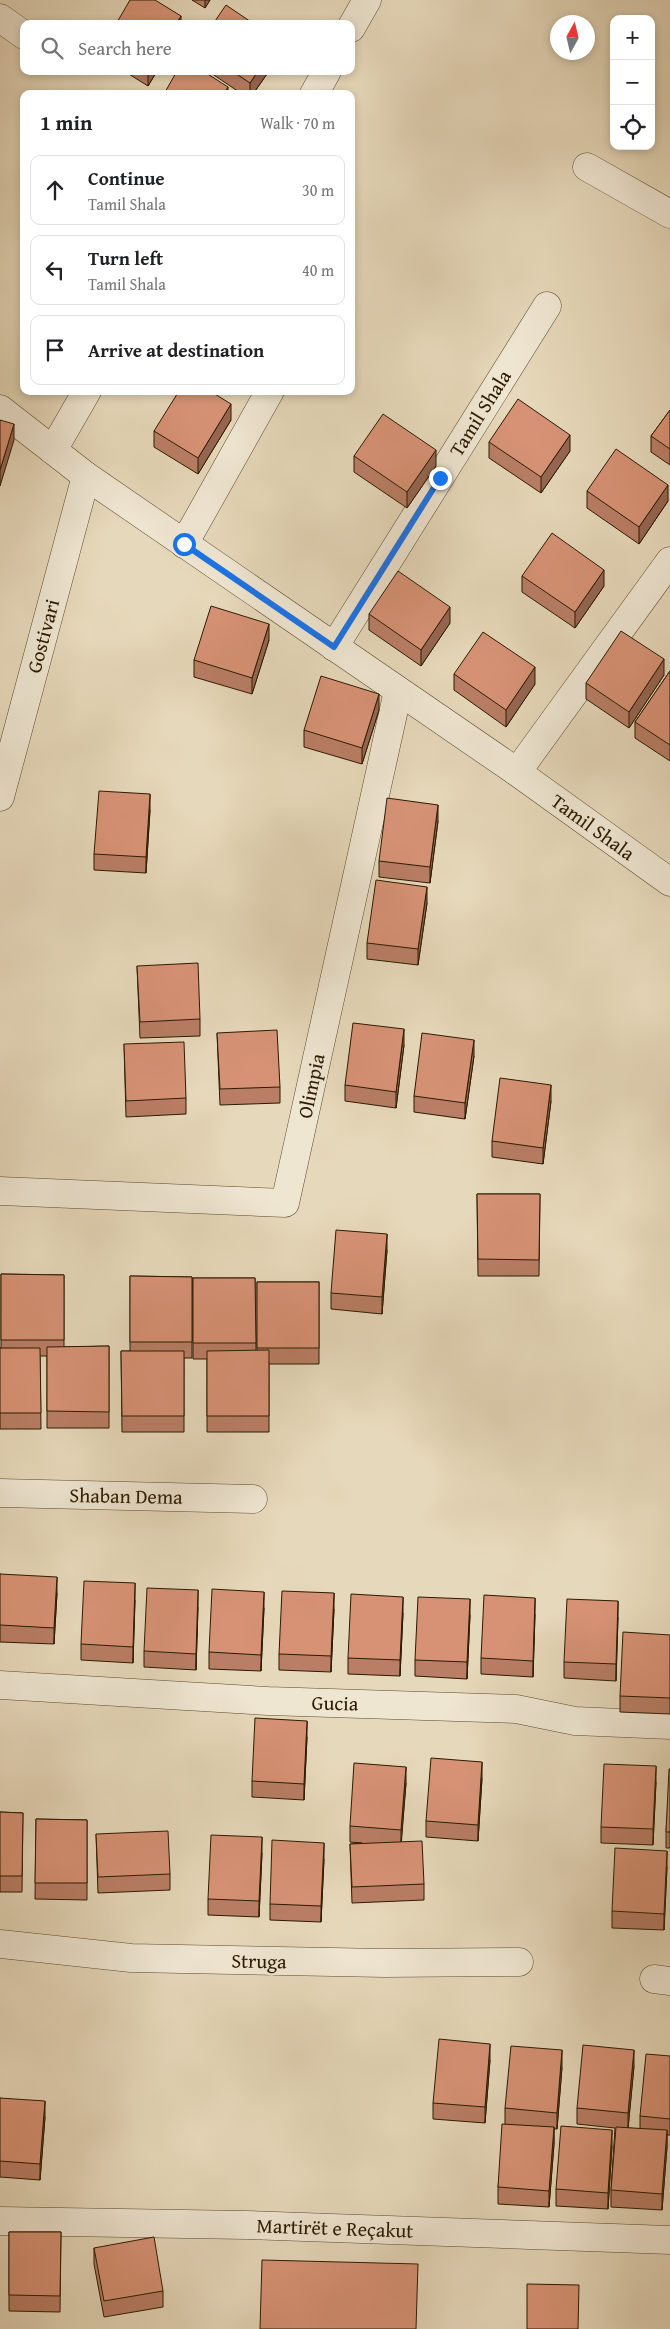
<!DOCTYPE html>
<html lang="en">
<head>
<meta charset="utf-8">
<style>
  :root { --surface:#fff; --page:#f2f2f2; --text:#202124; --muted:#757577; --line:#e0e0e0 }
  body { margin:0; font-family:"Gentium Book Plus",serif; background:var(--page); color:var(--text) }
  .controls { position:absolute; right:15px; top:15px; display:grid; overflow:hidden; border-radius:10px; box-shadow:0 2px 8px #0003 }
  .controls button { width:45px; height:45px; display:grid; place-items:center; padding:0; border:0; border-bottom:1px solid var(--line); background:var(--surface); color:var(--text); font:25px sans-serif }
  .compass { position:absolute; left:550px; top:15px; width:45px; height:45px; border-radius:50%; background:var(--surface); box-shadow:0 2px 8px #0003; rotate:8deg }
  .stop { position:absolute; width:15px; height:15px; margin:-11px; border:4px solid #1a73e8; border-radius:50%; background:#fff }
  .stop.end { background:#1a73e8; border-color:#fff; box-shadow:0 1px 5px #0008 }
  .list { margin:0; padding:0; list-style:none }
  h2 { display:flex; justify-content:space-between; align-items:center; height:65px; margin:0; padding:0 20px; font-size:21px }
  h2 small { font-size:16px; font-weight:400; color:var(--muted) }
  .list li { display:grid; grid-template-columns:32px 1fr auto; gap:15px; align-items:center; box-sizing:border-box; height:70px; margin:0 10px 10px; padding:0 10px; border:1px solid var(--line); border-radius:10px }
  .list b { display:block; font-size:19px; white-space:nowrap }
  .list p { margin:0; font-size:16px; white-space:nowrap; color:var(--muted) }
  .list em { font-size:16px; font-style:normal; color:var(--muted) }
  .icon { flex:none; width:28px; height:28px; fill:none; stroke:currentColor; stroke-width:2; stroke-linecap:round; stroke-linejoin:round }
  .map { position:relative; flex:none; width:670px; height:2329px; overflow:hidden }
  .search { position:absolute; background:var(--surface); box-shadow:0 2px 8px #0003; left:20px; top:20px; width:335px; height:55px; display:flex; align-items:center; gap:12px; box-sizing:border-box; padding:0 18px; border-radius:10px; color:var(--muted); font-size:19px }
  .panel { position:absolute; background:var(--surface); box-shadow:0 2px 8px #0003; left:20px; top:90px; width:335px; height:305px; border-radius:10px }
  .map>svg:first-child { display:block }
</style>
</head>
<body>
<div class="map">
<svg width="670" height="2329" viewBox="0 0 670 2329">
  <rect width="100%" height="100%" fill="#e6d8ba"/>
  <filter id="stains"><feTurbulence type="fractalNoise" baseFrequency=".004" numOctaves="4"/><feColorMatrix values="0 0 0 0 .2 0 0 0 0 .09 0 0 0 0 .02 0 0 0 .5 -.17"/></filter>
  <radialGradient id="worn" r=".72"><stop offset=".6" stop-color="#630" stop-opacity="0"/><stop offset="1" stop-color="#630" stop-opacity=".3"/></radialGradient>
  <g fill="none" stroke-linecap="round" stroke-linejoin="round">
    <!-- minor casing -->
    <g stroke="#5a4a2f" stroke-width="29">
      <g id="minor">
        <path d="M0,18L24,35"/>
        <path d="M351,28L367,0"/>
        <path d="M314,94L327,71"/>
        <path d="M587,167L670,214"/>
        <path d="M0,409L86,476L517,772L670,882"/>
        <path d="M53,450L87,391"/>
        <path d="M184,544L270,391"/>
        <path d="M334,647L547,306"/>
        <path d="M517,772L670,561"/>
        <path d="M0,797L86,476"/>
        <path d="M0,1191L285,1203L398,691"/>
        <path d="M0,1493L253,1499"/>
        <path d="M0,1685L268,1701L516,1709L575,1721L670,1725"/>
        <path d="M0,1944L131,1958L384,1963L519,1962"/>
        <path d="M654,1979L670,1981"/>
        <path d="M0,2221L246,2225L670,2240"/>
      </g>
    </g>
    <!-- minor -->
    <use href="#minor" stroke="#efe6d2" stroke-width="28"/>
  </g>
  <!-- wall -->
  <g fill="#b97e65" stroke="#2b1a01">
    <path d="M192,0H210L205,8Z"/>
    <path d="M124,71H157L148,86Z"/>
    <path d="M208,71H269L253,94H242Z"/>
    <path d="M670,410V465L651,452V436Z"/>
    <path d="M231,420L198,474L154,447V431Z"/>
    <path d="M489,442L570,451L541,493L489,458Z"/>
    <path d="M354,456L436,466L407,508L354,472Z"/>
    <path d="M587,491L668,501L639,544L587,508Z"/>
    <path d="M522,576L604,586L575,628L522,592Z"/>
    <path d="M369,614L450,623L421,666L369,630Z"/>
    <path d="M269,640L252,694L194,677V660Z"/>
    <path d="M670,671V761L635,738V722Z"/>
    <path d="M454,674L535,684L506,727L454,690Z"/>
    <path d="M664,675L629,728L586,699V683Z"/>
    <path d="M379,710L362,764L304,747V730Z"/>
    <path d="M150,810L146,873L94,870V854Z"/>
    <path d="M438,821L430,883L379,877V861Z"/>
    <path d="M427,903L418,965L367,959V943Z"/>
    <path d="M137,966L200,1019V1036L140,1038Z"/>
    <path d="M217,1033L280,1087V1103L220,1105Z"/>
    <path d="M124,1044L186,1098V1114L126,1117Z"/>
    <path d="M404,1045L396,1108L345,1101V1085Z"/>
    <path d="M474,1056L465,1119L414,1112V1096Z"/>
    <path d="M551,1101L543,1164L492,1157V1141Z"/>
    <path d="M477,1194H540L539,1276H478Z"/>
    <path d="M387,1250L382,1314L331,1309V1293Z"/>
    <path d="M1,1274L64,1275V1347L109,1346V1428H47V1356H40L41,1429H0V1348H1Z"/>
    <path d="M130,1276L192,1277V1358H184V1432H122L121,1351H130Z"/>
    <path d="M193,1278H255L256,1351H257V1282H319V1364H269V1432H207V1359H193Z"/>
    <path d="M0,1574L57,1593L54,1644L0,1642Z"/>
    <path d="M135,1600L133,1663L81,1660V1644Z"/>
    <path d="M198,1607L196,1670L144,1667V1651Z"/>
    <path d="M264,1608L261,1671L209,1669V1652Z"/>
    <path d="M334,1609L331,1672L279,1670V1654Z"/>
    <path d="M403,1613L400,1676L348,1674V1658Z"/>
    <path d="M535,1614L533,1677L481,1674V1658Z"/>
    <path d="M470,1615L467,1679L415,1676V1660Z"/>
    <path d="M618,1617L616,1681L564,1678V1662Z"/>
    <path d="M670,1635V1714L620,1712V1696Z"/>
    <path d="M307,1737L304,1800L252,1797V1781Z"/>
    <path d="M670,1769V1848H666V1832Z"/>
    <path d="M482,1778L478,1841L426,1837V1821Z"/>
    <path d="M656,1782L653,1845L601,1843V1827Z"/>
    <path d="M406,1783L401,1842L424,1884V1900L352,1903L350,1844L362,1843L350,1842V1826Z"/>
    <path d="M0,1812L23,1813L22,1892H0Z"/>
    <path d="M36,1819L87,1820V1900L35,1899Z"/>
    <path d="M96,1834L170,1874V1890L98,1893Z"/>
    <path d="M262,1853L259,1917L208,1915V1899Z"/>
    <path d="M324,1859L321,1922L270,1920V1904Z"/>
    <path d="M667,1867L664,1930L612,1928V1911Z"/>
    <path d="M670,2056V2135H667V2147L662,2210L611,2207V2190L615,2128L577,2124V2108L634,2066L628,2128L640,2129V2116Z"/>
    <path d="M490,2060L485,2123L433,2119V2103Z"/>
    <path d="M562,2067L557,2129H554V2144L549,2207L498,2204V2187L505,2124V2108Z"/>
    <path d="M0,2098L45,2117L40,2180L0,2177Z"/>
    <path d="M612,2146L608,2209L556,2206V2189Z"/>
    <path d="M9,2232H61L60,2312L9,2311Z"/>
    <path d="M94,2248L163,2291V2307L104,2317L94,2264Z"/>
  </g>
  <!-- shaded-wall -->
  <g fill="#966652" stroke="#2b1a01">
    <path d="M205,0H210L205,8Z"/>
    <path d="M181,16V24H176Z"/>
    <path d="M148,71H157L148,86Z"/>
    <path d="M258,71H269L253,94H250V83Z"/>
    <path d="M228,87V94H224Z"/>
    <path d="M231,404V420L198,474V458Z"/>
    <path d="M14,424V440L0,486V470Z"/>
    <path d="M570,435V451L541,493V477Z"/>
    <path d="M436,450V466L407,508V492Z"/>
    <path d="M668,485V501L639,544V527Z"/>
    <path d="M604,570V586L575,628V612Z"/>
    <path d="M450,607V623L421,666V650Z"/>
    <path d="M269,624V640L252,694V678Z"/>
    <path d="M664,659V675L629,728V712Z"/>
    <path d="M535,667V684L506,727V710Z"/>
    <path d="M379,694V710L362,764V748Z"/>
    <path d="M150,794V810L146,873V857Z"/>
    <path d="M438,805V821L430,883V867Z"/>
    <path d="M427,887V903L418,965V949Z"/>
    <path d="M404,1029V1045L396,1108V1092Z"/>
    <path d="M474,1040V1056L465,1119V1103Z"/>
    <path d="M551,1085V1101L543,1164V1148Z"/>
    <path d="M387,1234V1250L382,1314V1297Z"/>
    <path d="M57,1577V1593L54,1644V1628Z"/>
    <path d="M135,1583V1600L133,1663V1647Z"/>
    <path d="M198,1590V1607L196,1670V1654Z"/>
    <path d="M264,1592V1608L261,1671V1655Z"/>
    <path d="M334,1593V1609L331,1672V1656Z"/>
    <path d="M403,1597V1613L400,1676V1660Z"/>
    <path d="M535,1598V1614L533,1677V1661Z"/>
    <path d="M470,1599V1615L467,1679V1662Z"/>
    <path d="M618,1601V1617L616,1681V1664Z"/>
    <path d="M307,1721V1737L304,1800V1784Z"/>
    <path d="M482,1762V1778L478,1841V1825Z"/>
    <path d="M656,1766V1782L653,1845V1829Z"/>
    <path d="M406,1767V1783L401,1847V1830Z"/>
    <path d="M262,1837V1853L259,1917V1901Z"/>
    <path d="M324,1843V1859L321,1922V1906Z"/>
    <path d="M667,1851V1867L664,1930V1914Z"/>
    <path d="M490,2044V2060L485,2123V2107Z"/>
    <path d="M562,2050V2067L557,2129V2113Z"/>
    <path d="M634,2050V2066L628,2129V2113Z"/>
    <path d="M45,2101V2117L40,2180V2164Z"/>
    <path d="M554,2127V2144L549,2207V2191Z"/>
    <path d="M612,2130V2146L608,2209V2193Z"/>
    <path d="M667,2130V2147L662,2210V2194Z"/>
  </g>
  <!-- building -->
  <g fill="#d79275" stroke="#2b1a01">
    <path d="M130,0H155L181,16L176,24H116Z"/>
    <path d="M226,5L254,24H213Z"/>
    <path d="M177,71H203L228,87L224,94H164Z"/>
    <path d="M232,71H258L250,83Z"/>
    <path d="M179,391H210L231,404L198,458L154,431Z"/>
    <path d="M518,399L570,435L541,477L489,442Z"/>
    <path d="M670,410V449L651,436Z"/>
    <path d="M383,414L436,450L407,492L354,456Z"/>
    <path d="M0,420L14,424L0,470Z"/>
    <path d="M616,449L668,485L639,527L587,491Z"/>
    <path d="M552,533L604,570L575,612L522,576Z"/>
    <path d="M398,571L450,607L421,650L369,614Z"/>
    <path d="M211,606L269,624L252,678L194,660Z"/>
    <path d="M621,631L664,659L629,712L586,683Z"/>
    <path d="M483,632L535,667L506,710L454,674Z"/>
    <path d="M670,671V745L635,722Z"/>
    <path d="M321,676L379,694L362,748L304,730Z"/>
    <path d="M99,791L150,794L146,857L94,854Z"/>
    <path d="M387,798L438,805L430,867L379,861Z"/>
    <path d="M376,880L427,887L418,949L367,943Z"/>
    <path d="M198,963L200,1019L140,1022L137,966Z"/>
    <path d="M353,1023L404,1029L396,1092L345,1085Z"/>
    <path d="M277,1030L280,1087L220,1089L217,1033Z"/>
    <path d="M422,1033L474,1040L465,1103L414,1096Z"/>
    <path d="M184,1042L186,1098L126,1101L124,1044Z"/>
    <path d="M500,1078L551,1085L543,1148L492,1141Z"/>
    <path d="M477,1194H540L539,1260L478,1259Z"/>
    <path d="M336,1230L387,1234L382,1297L331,1293Z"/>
    <path d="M1,1274L64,1275V1340H1Z"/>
    <path d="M130,1276L192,1277V1342H130Z"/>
    <path d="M193,1278H255L256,1343H193Z"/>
    <rect x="257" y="1282" width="62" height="66"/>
    <path d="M109,1346V1412L47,1411V1347Z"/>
    <path d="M0,1348H40L41,1413H0Z"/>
    <path d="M269,1350V1416H207V1351Z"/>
    <path d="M121,1351H184V1416H122Z"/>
    <path d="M0,1574L57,1577L54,1628L0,1625Z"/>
    <path d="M84,1581L135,1583L133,1647L81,1644Z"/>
    <path d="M147,1588L198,1590L196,1654L144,1651Z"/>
    <path d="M212,1589L264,1592L261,1655L209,1652Z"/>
    <path d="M282,1591L334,1593L331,1656L279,1654Z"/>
    <path d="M351,1594L403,1597L400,1660L348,1658Z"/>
    <path d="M484,1595L535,1598L533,1661L481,1658Z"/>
    <path d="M418,1597L470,1599L467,1662L415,1660Z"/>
    <path d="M567,1599L618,1601L616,1664L564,1662Z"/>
    <path d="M623,1632L670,1635V1698L620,1696Z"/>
    <path d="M255,1718L307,1721L304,1784L252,1781Z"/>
    <path d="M431,1758L482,1762L478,1825L426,1821Z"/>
    <path d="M354,1763L406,1767L401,1830L350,1826Z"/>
    <path d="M604,1764L656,1766L653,1829L601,1827Z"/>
    <path d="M669,1769H670V1832H666Z"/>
    <path d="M0,1812L23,1813L22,1876H0Z"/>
    <path d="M36,1819L87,1820V1883H35Z"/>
    <path d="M168,1831L170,1874L98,1877L96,1834Z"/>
    <path d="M211,1835L262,1837L259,1901L208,1899Z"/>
    <path d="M272,1840L324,1843L321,1906L270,1904Z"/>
    <path d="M422,1841L424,1884L352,1887L350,1844Z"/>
    <path d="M615,1848L667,1851L664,1914L612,1911Z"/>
    <path d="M439,2039L490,2044L485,2107L433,2103Z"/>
    <path d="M583,2045L634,2050L628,2113L577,2108Z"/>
    <path d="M511,2046L562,2050L557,2113L505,2108Z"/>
    <path d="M646,2054L670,2056V2119L640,2116Z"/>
    <path d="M0,2098L45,2101L40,2164L0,2161Z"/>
    <path d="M502,2124L554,2127L549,2191L498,2187Z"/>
    <path d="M561,2126L612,2130L608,2193L556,2189Z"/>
    <path d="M616,2127L667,2130L662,2194L611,2190Z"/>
    <path d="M9,2232H61L60,2296L9,2295Z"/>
    <path d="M154,2237L163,2291L104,2301L94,2248Z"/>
    <path d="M262,2260L418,2264L416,2329H260Z"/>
    <path d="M527,2284L579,2285L578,2329H527Z"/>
  </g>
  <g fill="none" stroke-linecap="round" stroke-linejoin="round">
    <!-- route -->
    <path stroke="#1a73e8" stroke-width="6" d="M184,544L334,647L440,478"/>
  </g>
  <g text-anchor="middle" stroke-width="4.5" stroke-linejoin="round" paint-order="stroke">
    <!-- street labels -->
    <g font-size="20" fill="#2b1a01" stroke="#efe6d2">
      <text transform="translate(480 413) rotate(-58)" y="7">Tamil Shala</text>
      <text transform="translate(43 636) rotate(-75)" y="7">Gostivari</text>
      <text transform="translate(593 827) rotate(36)" y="7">Tamil Shala</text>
      <text transform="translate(311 1086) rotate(-78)" y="7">Olimpia</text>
      <text transform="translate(126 1496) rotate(1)" y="7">Shaban Dema</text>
      <text transform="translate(335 1703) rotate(1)" y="7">Gucia</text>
      <text transform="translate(259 1961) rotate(1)" y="7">Struga</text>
      <text transform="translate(335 2228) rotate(2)" y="7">Martirët e Reçakut</text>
    </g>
  </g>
  <rect width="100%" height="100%" filter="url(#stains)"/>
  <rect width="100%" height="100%" fill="url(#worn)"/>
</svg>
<div class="controls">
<button>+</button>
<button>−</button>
<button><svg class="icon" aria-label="locate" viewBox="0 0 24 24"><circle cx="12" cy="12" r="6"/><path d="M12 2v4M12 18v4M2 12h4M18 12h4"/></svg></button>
</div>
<svg class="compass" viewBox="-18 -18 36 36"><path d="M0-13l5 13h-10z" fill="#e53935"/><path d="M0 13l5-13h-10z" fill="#757577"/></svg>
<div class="stop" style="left:184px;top:544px"></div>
<div class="stop end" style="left:440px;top:478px"></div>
<div class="search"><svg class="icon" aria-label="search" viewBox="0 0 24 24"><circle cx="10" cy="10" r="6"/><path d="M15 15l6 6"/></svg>Search here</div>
<section class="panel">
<h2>1 min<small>Walk · 70 m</small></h2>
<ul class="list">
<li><svg class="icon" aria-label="ahead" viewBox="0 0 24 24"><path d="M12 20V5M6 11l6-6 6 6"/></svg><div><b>Continue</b><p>Tamil Shala</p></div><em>30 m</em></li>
<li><svg class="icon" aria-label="left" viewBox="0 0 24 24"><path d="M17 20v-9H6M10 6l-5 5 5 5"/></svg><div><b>Turn left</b><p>Tamil Shala</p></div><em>40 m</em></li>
<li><svg class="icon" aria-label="arrive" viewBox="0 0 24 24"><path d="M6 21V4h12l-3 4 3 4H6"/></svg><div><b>Arrive at destination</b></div></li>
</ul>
</section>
</div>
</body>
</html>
